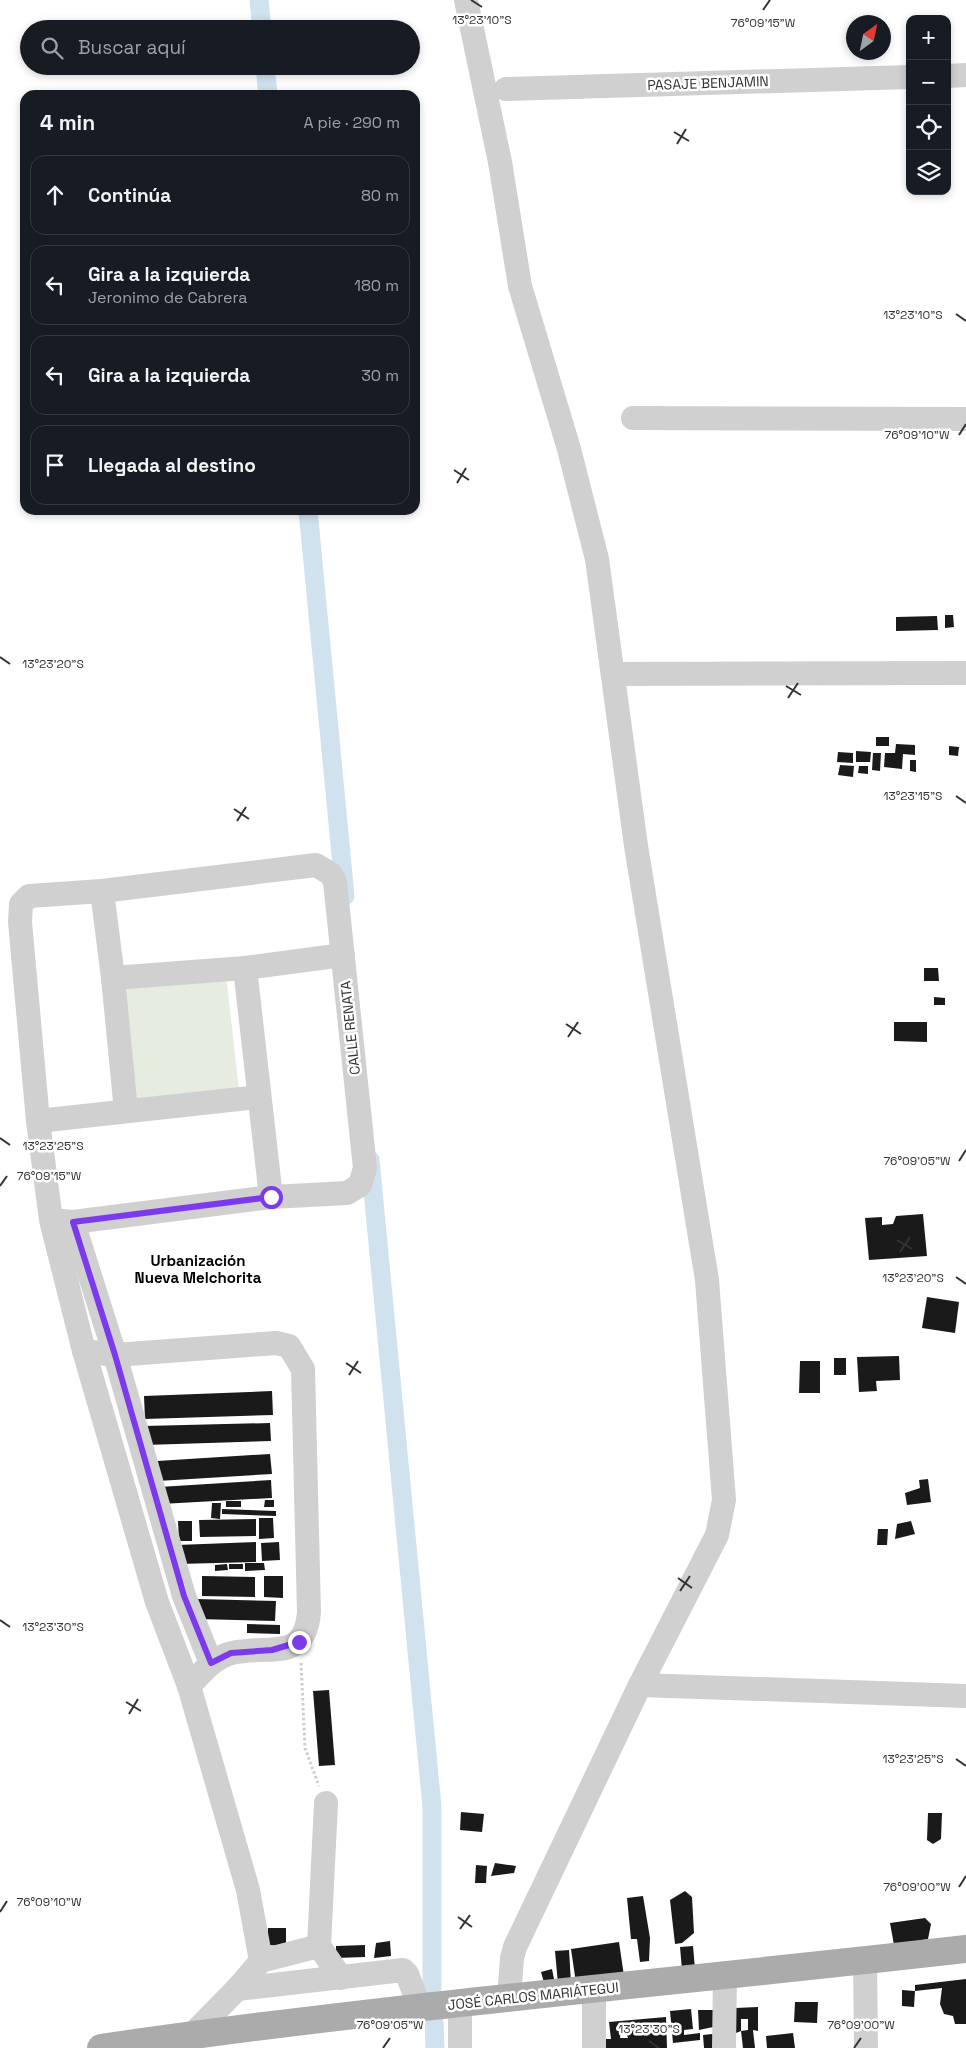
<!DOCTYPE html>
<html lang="es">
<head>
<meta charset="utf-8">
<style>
  :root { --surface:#171b24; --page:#242831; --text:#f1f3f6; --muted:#9ea1a6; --line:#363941 }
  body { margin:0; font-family:"Space Grotesk",sans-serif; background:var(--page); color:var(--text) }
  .controls { position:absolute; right:15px; top:15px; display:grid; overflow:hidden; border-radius:10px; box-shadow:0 2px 8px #0003 }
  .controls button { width:45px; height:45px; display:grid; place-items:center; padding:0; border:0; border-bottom:1px solid var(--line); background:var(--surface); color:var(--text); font:25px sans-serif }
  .compass { position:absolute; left:846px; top:15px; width:45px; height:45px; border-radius:50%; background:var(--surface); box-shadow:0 2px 8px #0003; rotate:33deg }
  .stop { position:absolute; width:15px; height:15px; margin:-11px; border:4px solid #7c3aed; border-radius:50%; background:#fff }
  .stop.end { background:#7c3aed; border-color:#fff; box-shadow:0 1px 5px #0008 }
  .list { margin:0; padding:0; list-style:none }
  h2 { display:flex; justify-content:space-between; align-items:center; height:65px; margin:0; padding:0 20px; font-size:21px }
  h2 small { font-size:16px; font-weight:400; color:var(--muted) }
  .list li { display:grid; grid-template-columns:32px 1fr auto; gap:15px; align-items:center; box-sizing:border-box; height:80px; margin:0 10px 10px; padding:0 10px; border:1px solid var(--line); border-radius:15px }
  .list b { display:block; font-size:19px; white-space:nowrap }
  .list p { margin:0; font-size:16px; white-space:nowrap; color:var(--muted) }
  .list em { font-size:16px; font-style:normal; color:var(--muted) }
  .icon { flex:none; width:28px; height:28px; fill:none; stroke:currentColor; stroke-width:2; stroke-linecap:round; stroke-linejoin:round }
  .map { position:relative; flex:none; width:966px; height:2048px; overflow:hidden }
  .search { position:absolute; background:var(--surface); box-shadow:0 2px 8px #0003; left:20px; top:20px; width:400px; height:55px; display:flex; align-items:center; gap:12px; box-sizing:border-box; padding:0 18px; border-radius:28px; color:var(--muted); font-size:19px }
  .panel { position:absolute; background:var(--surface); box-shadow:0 2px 8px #0003; left:20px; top:90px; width:400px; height:425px; border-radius:15px }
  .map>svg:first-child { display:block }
</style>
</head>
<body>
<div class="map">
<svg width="966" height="2048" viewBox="0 0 966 2048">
  <rect width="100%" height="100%" fill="#fff"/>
  <!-- green -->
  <path fill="#e6ecdf" d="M219,976L227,983L239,1090L122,1108L111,989Z"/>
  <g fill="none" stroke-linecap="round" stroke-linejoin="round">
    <!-- canal -->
    <g stroke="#cfe2ee" stroke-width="19">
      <path d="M259,0L262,29"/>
      <path d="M265,66L268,95"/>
      <path d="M308,510L345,896"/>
      <path d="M370,1160L432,1807V1991"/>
      <path d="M434,2022L435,2048"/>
    </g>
  </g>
  <!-- building -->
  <g fill="#1a1a1a" fill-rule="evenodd">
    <path d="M945,615H953L954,627L945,628Z"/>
    <path d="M937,616L938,630L896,631V617Z"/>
    <rect x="876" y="737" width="13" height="9"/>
    <path d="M896,744L915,745V755L903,754L902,769L884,767L885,753H895Z"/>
    <path d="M949,746L959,747L958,756L949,755Z"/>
    <path d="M856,751L871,752L870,762H856Z"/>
    <path d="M838,752L853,753V763L837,762Z"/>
    <path d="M873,753H881L880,771L872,770Z"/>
    <path d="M910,760H916V772L910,771Z"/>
    <path d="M840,765L854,766L853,777L838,775Z"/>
    <path d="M859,766H868V774L858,773Z"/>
    <path d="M924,968H938L939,981H924Z"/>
    <path d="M934,997L945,998V1005H934Z"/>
    <path d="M894,1022H927V1042L894,1041Z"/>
    <path d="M923,1214L927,1256L869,1260L865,1218L882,1217V1225L893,1224L896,1216Z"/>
    <path d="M927,1297L959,1302L955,1333L922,1328Z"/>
    <path d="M899,1356L900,1380L876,1381L877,1391L859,1392L857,1357Z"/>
    <rect x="834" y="1358" width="12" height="17"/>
    <path d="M800,1361H820V1393H799Z"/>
    <path d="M272,1391L273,1415L145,1419L144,1396Z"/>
    <path d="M270,1423L271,1441L145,1445L144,1426Z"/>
    <path d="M270,1454L272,1474L158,1481L157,1461Z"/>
    <path d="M928,1479L931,1502L907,1505L905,1493L920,1488L919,1480Z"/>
    <path d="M271,1480L272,1498L161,1504L159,1487Z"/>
    <path d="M265,1500H274V1507H264Z"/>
    <rect x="226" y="1501" width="15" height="6"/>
    <path d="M212,1503H221L220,1519L211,1518Z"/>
    <path d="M222,1509L276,1511V1516L222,1514Z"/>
    <path d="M259,1518H273L274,1538L259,1539Z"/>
    <path d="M256,1519V1536L200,1537L199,1520Z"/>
    <path d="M178,1521H192V1541H179Z"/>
    <path d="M911,1521L915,1534L895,1539L897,1524Z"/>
    <path d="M878,1529H888L887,1545H877Z"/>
    <path d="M256,1542V1562L178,1564L177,1545Z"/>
    <path d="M279,1542L280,1560L262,1561L261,1543Z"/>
    <path d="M245,1563H264L265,1570L245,1571Z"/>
    <path d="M227,1564L228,1570L215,1571V1565Z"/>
    <rect x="229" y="1564" width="14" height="5"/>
    <path d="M202,1576L255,1577V1597L202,1596Z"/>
    <path d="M264,1576H283V1598L264,1597Z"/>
    <path d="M197,1599L276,1601L275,1621L197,1619Z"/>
    <path d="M247,1624L280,1625V1634L247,1633Z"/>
    <path d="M329,1690L335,1765L319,1766L313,1691Z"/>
    <path d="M461,1812L484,1814L482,1832L460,1830Z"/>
    <path d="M928,1813H942L941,1839L933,1844L927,1840Z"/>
    <path d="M495,1863L516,1866L514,1873L491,1876Z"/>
    <path d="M476,1865L487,1866L486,1883H475Z"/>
    <path d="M685,1891L692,1897L694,1933L682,1943L675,1944L670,1900Z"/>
    <path d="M643,1896L650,1938L649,1961L640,1962L637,1939H631L627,1898Z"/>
    <path d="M925,1918L931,1924L928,1939L894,1945L890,1923Z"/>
    <path d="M268,1928H286V1946L267,1945Z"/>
    <path d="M390,1941L391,1956L374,1958L376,1943Z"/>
    <path d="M619,1942L624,1976L576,1983L571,1949Z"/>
    <path d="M365,1945V1957L336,1958V1946Z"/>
    <path d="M693,1946L695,1969L682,1970L680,1947Z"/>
    <path d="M569,1950L571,1983L558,1984L555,1951Z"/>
    <path d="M552,1969L555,1984L545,1986L541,1972Z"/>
    <path d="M966,1979V2024H955L953,2016L944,2014L940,2004L942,1988L915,1991V1985Z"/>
    <path d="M902,1990L915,1991L914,2007L902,2006Z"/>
    <path d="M795,2002H818L817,2023L794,2022Z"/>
    <path d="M758,2007V2031L753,2030L755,2048H743L741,2031L748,2030V2019H741V2031L736,2033L735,2008Z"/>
    <path d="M691,2009L693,2029L684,2030V2035L700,2033V2040L673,2043L670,2011Z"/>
    <path d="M698,2010H718V2026L699,2030Z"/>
    <path d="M666,2017L667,2048H606V2039H611L609,2022ZM622,2022L628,2038H620Z"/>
    <path d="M793,2033L795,2048H767L766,2036Z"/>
    <path d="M712,2034L716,2037V2048H704L703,2035Z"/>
  </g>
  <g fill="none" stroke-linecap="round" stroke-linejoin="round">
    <!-- path -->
    <path stroke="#cdcdcd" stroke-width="3" stroke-dasharray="2.5 2.5" stroke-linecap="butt" d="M301,1663L305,1748L319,1786"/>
    <!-- minor -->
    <g stroke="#d0d0d0" stroke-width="24">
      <path d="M466,0L500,162L520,286L569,449L597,559L636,846L707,1280L724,1500L717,1535L640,1685L515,1947L512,1958L509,1998"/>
      <path d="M947,76L966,75"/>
      <path d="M506,89L910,77"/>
      <path d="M633,418L966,419"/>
      <path d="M613,674L966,673"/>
      <path d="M102,891L113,978L126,1111"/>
      <path d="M245,968L271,1197"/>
      <path d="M113,978L245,968L343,955"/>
      <path d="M38,1121L258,1097"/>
      <path d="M51,1220L73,1222L271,1197L347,1193L360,1185L365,1168L335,882L331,874L316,865L102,891L29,896L21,904L20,922L38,1121L51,1220L84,1351L157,1602L189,1686L248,1890L261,1961L237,1989L192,2035"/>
      <path d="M73,1222L115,1355L184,1596L211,1663"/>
      <path d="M84,1351L115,1355L276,1343L289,1346L303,1369L309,1612C305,1664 267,1644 232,1653C214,1657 202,1673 189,1686"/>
      <path d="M640,1685L966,1696"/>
      <path d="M326,1803L319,1946L341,1978"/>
      <path d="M865,1960L866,2048"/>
      <path d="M261,1961L319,1946"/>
      <path d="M237,1989L403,1970L407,1974L420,2008"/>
      <path d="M594,1989V2048"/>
      <path d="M460,2048V2004"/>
      <path d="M724,2048L725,1975"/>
    </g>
    <!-- major -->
    <path stroke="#ababab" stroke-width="28" d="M101,2048C388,2006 678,1982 966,1949"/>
  </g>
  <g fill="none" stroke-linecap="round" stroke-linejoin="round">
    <!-- route -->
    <path stroke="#7c3aed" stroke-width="6" d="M271,1197L73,1222L115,1355L184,1596L211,1663L231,1653L272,1650L299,1642"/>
  </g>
  <!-- ticks -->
  <path fill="none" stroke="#333" stroke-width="2" d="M471,0L482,7M763,10L770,0M674,132L689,141M677,144L686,129M956,314L966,321M959,435L966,424M454,470L469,480M457,483L466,468M0,657L10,664M786,686L801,695M788,698L798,683M956,796L966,803M234,809L249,819M237,821L246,807M566,1024L581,1034M568,1037L578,1022M0,1138L10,1145M959,1161L966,1150M0,1186L7,1176M897,1240L912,1249M900,1252L910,1237M956,1277L966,1284M346,1363L361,1373M349,1375L358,1361M678,1578L692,1588M680,1591L690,1576M0,1620L10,1627M126,1702L141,1711M129,1714L138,1699M956,1759L966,1766M959,1887L966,1876M0,1912L7,1901M458,1917L472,1927M460,1929L470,1915M649,2041L659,2048M383,2048L390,2038M854,2048L861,2038"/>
  <g text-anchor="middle" stroke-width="5" stroke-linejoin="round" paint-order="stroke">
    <!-- street labels -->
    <g font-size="14" fill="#333" stroke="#fff">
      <text transform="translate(708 83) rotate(-2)" y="5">PASAJE BENJAMIN</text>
      <text transform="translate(350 1028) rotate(-96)" y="5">CALLE RENATA</text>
      <text transform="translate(533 1996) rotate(-6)" y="5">JOSÉ CARLOS MARIÁTEGUI</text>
    </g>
    <!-- neighbourhood labels -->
    <g font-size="15" font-weight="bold" fill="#000" stroke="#fff">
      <text x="198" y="1266">Urbanización<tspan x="198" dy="17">Nueva Melchorita</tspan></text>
    </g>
  </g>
  <g font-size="12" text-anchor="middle" fill="#333" stroke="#fff" stroke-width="5" stroke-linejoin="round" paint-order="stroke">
    <text x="482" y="24">13°23'10"S</text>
    <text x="763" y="27">76°09'15"W</text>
    <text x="913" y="319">13°23'10"S</text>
    <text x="917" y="439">76°09'10"W</text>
    <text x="53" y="668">13°23'20"S</text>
    <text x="913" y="800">13°23'15"S</text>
    <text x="53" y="1150">13°23'25"S</text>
    <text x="917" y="1165">76°09'05"W</text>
    <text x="49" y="1180">76°09'15"W</text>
    <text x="913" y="1282">13°23'20"S</text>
    <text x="53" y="1631">13°23'30"S</text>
    <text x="913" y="1763">13°23'25"S</text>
    <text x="917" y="1891">76°09'00"W</text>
    <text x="49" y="1906">76°09'10"W</text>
    <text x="390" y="2029">76°09'05"W</text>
    <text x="861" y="2029">76°09'00"W</text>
    <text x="649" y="2033">13°23'30"S</text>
  </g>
</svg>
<div class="controls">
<button>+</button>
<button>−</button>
<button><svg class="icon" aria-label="locate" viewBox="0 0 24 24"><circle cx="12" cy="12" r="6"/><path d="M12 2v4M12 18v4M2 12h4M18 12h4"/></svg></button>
<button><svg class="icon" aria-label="layers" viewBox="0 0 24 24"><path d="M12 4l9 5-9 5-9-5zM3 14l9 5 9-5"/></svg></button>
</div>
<svg class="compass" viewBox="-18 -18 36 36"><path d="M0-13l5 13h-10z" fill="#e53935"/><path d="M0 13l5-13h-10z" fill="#9ea1a6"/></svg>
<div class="stop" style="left:271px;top:1197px"></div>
<div class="stop end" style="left:299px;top:1642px"></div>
<div class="search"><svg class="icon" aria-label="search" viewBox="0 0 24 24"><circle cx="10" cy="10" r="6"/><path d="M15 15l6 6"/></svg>Buscar aquí</div>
<section class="panel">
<h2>4 min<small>A pie · 290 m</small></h2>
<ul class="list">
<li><svg class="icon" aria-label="ahead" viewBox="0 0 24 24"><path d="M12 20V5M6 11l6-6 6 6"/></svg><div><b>Continúa</b></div><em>80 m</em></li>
<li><svg class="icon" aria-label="left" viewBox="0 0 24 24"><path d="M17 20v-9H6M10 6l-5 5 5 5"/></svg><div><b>Gira a la izquierda</b><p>Jeronimo de Cabrera</p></div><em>180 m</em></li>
<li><svg class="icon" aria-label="left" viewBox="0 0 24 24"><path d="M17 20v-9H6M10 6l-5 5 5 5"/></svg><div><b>Gira a la izquierda</b></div><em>30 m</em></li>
<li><svg class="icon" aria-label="arrive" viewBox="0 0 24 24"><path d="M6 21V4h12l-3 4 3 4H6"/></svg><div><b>Llegada al destino</b></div></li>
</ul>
</section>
</div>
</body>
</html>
